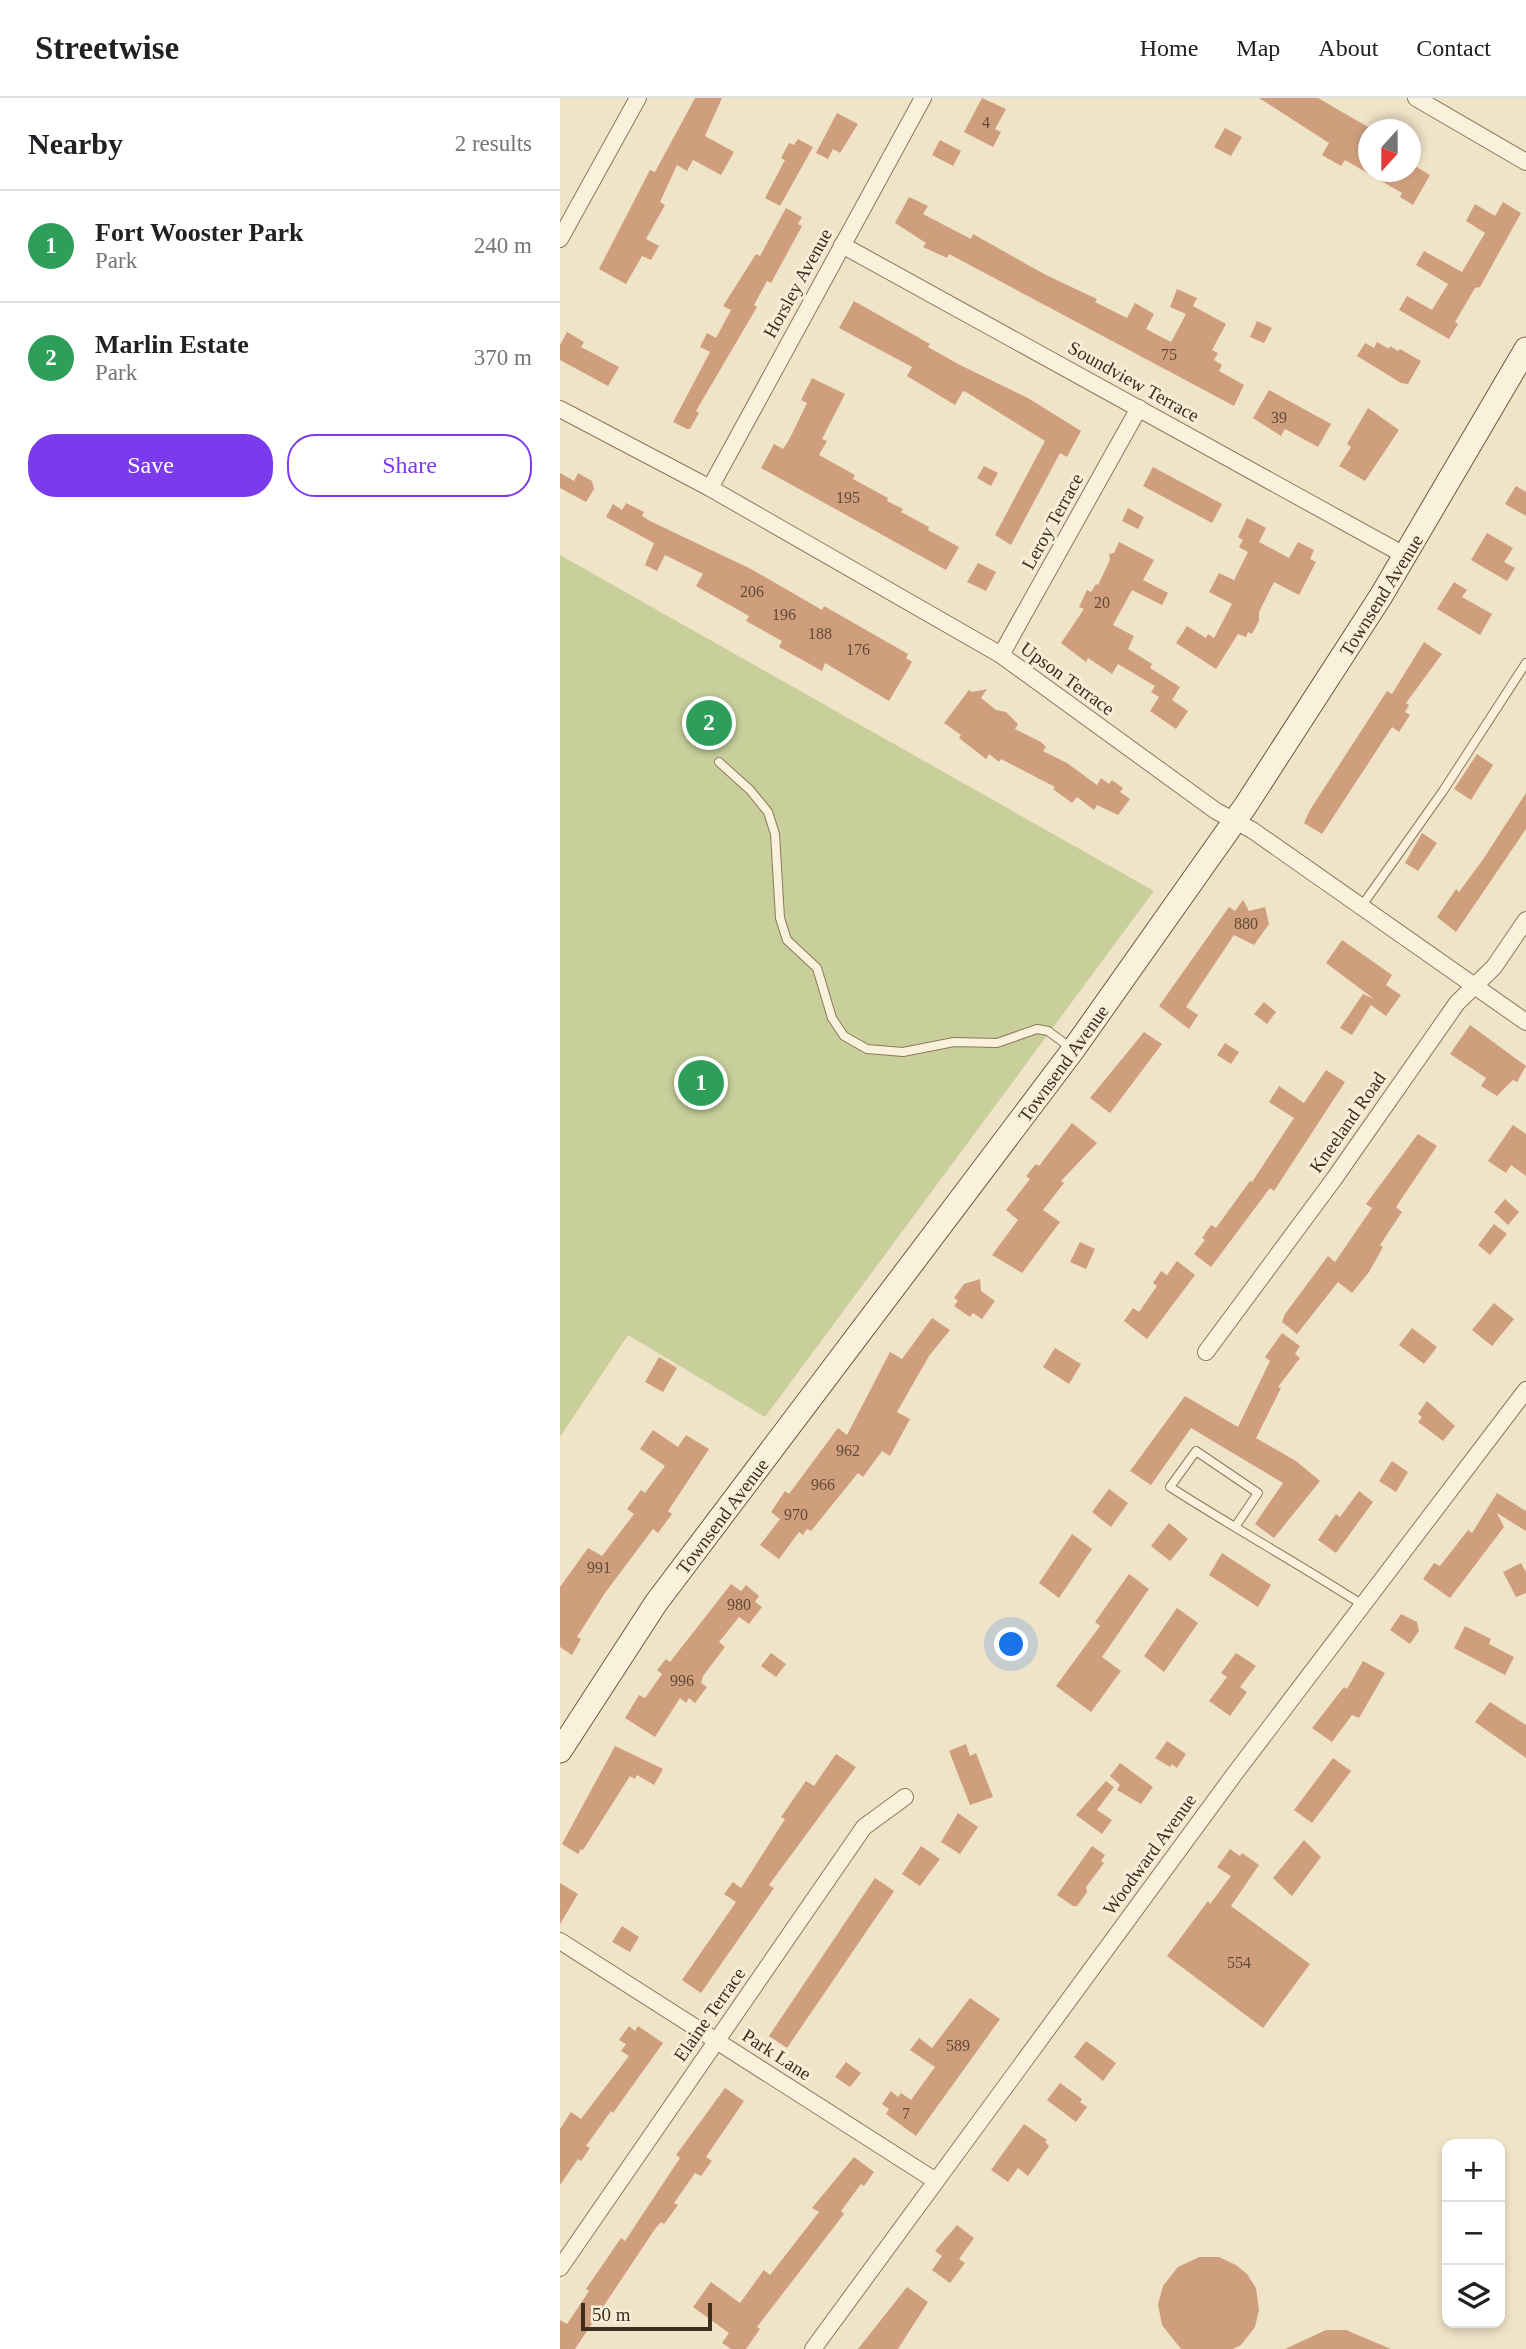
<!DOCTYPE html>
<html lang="en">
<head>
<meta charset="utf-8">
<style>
  :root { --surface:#fff; --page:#f2f2f2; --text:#202124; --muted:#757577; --line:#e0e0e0; --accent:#7c3aed }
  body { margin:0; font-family:"Times New Roman",serif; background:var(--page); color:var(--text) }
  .controls { position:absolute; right:21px; bottom:21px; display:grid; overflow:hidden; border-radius:14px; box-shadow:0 4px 10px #0003 }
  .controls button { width:63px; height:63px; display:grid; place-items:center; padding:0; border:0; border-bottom:2px solid var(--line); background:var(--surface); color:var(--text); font:35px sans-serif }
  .compass { position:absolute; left:798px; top:21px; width:63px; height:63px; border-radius:50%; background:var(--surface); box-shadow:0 4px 10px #0003; rotate:201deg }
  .scale { position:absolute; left:21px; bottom:18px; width:131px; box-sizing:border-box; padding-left:7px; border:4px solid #3d2e20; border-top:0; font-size:19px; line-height:24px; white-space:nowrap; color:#3d2e20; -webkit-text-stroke:5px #f7eed8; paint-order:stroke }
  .you { position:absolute; left:452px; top:1547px; width:24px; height:24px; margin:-18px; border:5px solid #fff; border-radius:50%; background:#1a73e8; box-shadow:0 0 0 10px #1a73e833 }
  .badge { display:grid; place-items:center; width:46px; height:46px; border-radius:50%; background:var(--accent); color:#fff; font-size:23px; font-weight:700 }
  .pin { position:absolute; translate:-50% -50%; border:4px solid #fff; box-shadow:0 2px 7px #0006 }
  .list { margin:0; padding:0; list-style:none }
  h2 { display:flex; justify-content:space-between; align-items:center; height:91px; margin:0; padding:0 28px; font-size:30px }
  h2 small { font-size:23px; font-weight:400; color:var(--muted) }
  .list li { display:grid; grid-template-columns:46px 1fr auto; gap:21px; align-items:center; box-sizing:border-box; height:112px; padding:0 28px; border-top:2px solid var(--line) }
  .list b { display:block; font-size:26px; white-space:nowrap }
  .list p { margin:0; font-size:23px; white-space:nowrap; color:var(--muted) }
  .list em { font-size:23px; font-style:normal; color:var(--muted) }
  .actions { display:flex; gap:14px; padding:21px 28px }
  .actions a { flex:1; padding:16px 0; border:2px solid var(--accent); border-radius:28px; text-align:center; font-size:24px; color:var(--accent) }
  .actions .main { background:var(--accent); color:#fff }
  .icon { flex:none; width:38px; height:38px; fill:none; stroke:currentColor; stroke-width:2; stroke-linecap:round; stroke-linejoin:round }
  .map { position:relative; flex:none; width:966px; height:2251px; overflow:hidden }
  header { display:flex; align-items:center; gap:42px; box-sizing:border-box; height:98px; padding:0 35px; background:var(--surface); border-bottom:2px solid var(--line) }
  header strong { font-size:33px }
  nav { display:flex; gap:38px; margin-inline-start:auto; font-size:24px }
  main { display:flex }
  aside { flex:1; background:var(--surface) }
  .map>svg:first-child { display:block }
</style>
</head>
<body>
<header>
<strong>Streetwise</strong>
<nav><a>Home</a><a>Map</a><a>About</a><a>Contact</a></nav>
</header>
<main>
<aside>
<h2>Nearby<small>2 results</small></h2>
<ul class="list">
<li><span class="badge" style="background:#2e9e5b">1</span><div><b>Fort Wooster Park</b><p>Park</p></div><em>240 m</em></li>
<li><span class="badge" style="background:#2e9e5b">2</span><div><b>Marlin Estate</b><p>Park</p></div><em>370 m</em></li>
</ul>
<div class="actions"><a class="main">Save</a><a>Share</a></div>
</aside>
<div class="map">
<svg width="966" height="2251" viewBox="0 0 966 2251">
  <rect width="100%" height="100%" fill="#f0e4c8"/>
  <!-- green -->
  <path fill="#c9cf9b" d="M0,457L594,793L205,1319L68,1237L0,1339Z"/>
  <!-- building -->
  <g fill="#cf9f7d">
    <path d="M135,0H162L145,38L174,54L161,77L133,62L127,73L117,67L100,104L105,107L86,141L99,148L91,162L82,158L66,186L39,171L90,72L95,74Z"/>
    <path d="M422,0L446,11L435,31L441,34L433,49L404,34Z"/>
    <path d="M699,0H758L808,29V74H850V65L870,77L853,107L840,99L842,95L785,62L781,68L762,57L769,45Z"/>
    <path d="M277,15L298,26L280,55L273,51L268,61L256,55Z"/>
    <path d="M665,30L682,39L671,58L654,49Z"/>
    <path d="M238,41L253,49L220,108L205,100L225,62L221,60L229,45L234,47Z"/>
    <path d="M380,42L401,53L393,68L372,57Z"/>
    <path d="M349,99L368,108L363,116L411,141L413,136L486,177L537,201L535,204L567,220L575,205L594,216L586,231L611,244L626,216L610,209L617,191L637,200L633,208L666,226L652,252L658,255L654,262L662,267L659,273L684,287L674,308L389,156L387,160L363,149L366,145L335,125Z"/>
    <path d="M943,104L961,115L920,189L915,190L895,224L898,226L889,241L839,212L847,198L872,212L888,186L856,167L864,153L902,174L925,135L906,123L915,106L935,118Z"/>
    <path d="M226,110L242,119L238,126L242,128L211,185L207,183L194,207L197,209L136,313L139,315L130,331H127L113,324L150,254L140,249L147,235L156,240L171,212L163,208L196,156L200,158Z"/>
    <path d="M294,203L370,246L368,249L398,266L468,300L521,333L507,359L500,355L451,447L435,437L485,343L406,294L403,293L395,307L347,278L352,269L279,230Z"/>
    <path d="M697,223L712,230L704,245L690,239Z"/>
    <path d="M7,234L24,244L21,249L59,269L48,288L0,262V247Z"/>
    <path d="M817,244L829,251L830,248L838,253L840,251L861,263L848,286L841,285L797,258L805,245L814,250Z"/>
    <path d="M252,280L285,296L262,341L267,343L259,357L295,377L293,381L328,400L327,403L343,411L341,414L369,429L368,432L399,449L386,472L201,370L214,346L223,351L229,342L247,305L241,302Z"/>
    <path d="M709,292L771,326L758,349L725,331L721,338L693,320Z"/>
    <path d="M808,310L839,332L805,383L779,368L791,349L787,346Z"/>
    <path d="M424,368L438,375L431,388L417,380Z"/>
    <path d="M593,369L662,406L652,425L583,388Z"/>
    <path d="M0,375L14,383L18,375L32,383L34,391L26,404L0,390Z"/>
    <path d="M956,388L966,394V418L945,406Z"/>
    <path d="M66,405L84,414L82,418L90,423L191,471L262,512L264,508L348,556L346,560L352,564L329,603L265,565L262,573L219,549L222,543L186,523L189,518L136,488L143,476L105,457L97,473L85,467L94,445L46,419L53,406L62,412Z"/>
    <path d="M568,410L584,419L578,431L562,423Z"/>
    <path d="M687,420L706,430L699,444L729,460L738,444L754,452L750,461L756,464L739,497L714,484L699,514V523L692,536L688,534L686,539L678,536L656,571L616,545L627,528L646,540L648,536L654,540L672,506L649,494L659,475L674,482L688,454L679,449L683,442L678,439Z"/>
    <path d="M927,435L953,450L944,464L955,470L947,483L911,462Z"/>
    <path d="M559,444L594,462L583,482L608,495L602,507L572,492L553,527L574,538L568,551L592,566L590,570L620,589L612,602L628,613L616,631L590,613L599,599L591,594L595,588L558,566L552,576L528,560L526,564L501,545L524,511L519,509L527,492L531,494L536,486L538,487L550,462L549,456L554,455Z"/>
    <path d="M418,465L436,474L426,493L407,484Z"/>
    <path d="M894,484L907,492L902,499L932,516L920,537L877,511Z"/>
    <path d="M864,544L882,556L846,605L849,607L845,614L850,617L839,634L832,629L762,736L744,725L750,712L827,593L832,596Z"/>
    <path d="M427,591L421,600L436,612L446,614L458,626L455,631L481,644L486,649L483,653L507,665L537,687L541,680L549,686L552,682L563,690L560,694L570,701L558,717L537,707L534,712L517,699L512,705L493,691L495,689L441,661L439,664L429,656L426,661L399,640L401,637L384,625L409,592L412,594Z"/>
    <path d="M917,656L933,667L911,702L894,691Z"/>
    <path d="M966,695V731L896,834L877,819L896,791L899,794L924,760Z"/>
    <path d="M862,735L877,745L858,773L845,765Z"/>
    <path d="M683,802L689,813L705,809L709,826L694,847L674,837L626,909L638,917L629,931L599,908L669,809L675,813Z"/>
    <path d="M782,842L832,877L826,887L841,897L826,918L811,907L792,937L780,930L803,896L814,901L766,865Z"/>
    <path d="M704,904L716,914L707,926L694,916Z"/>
    <path d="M910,927L966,968L957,984L953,982L937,998L921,988L926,980L890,956Z"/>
    <path d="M584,934L602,946L550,1015L530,1000Z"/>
    <path d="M665,945L679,954L671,966L657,957Z"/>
    <path d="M766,972L785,984L714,1093L710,1090L651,1169L634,1156L645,1142L642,1140L651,1127L656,1130L690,1083L692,1084L734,1020L709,1004L719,988L744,1005Z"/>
    <path d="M512,1025L537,1045L501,1083L504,1085L483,1112L500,1124L462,1175L432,1157L458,1122L446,1112L470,1081L466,1078L476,1066L479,1068Z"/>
    <path d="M953,1027L966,1036V1078L951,1067L946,1075L928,1063Z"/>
    <path d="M858,1036L877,1048L836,1109L842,1114L820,1147L823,1149L809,1174L792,1195L778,1184L737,1236L722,1224L725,1216L768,1158L775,1164L812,1110L806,1106Z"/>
    <path d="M945,1101L959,1114L948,1127L934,1114Z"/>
    <path d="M934,1126L947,1136L930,1157L918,1147Z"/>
    <path d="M520,1144L535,1151L526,1171L510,1164Z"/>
    <path d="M617,1163L635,1177L587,1241L564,1223L573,1210L579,1214L597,1188L593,1185L601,1173L607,1177Z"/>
    <path d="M420,1181L421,1193L435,1203L422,1221L413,1215L410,1219L394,1208L398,1203L394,1200L404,1186Z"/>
    <path d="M934,1205L954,1221L932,1248L912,1232Z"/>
    <path d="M372,1220L390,1232L369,1258L337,1314L350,1321L330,1358L322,1353L303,1379L298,1375L251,1433L247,1431L243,1437L239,1434L219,1461L200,1447L220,1421L211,1414L225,1393L229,1396L278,1330L287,1337L330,1254L342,1261Z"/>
    <path d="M852,1230L877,1249L864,1266L839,1247Z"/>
    <path d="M722,1235L740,1248L735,1256L740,1260L718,1289L721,1290L696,1340L736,1363L760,1383L714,1440L695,1426L723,1385L631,1330L591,1387L570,1373L625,1298L678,1329L710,1263L705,1259Z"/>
    <path d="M495,1250L521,1266L509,1286L483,1269Z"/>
    <path d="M99,1259L117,1270L103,1294L85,1284Z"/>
    <path d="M867,1303L895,1328L883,1343L858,1324L862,1319L858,1316Z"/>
    <path d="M93,1332L118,1349L126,1337L149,1351L108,1413L112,1416L98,1435L93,1431L45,1495L17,1539L21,1541L12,1557L0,1549V1489L28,1450L42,1458L74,1416L67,1411L81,1392L85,1395L105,1368L80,1351Z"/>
    <path d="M832,1363L848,1374L836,1394L819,1383Z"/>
    <path d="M549,1391L568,1405L551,1429L532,1414Z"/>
    <path d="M799,1393L813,1404L776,1455L758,1442L776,1416L780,1419Z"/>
    <path d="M937,1395L966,1413V1433L937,1415L944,1429L890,1500L863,1481L874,1465L880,1468L908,1432L912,1435Z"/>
    <path d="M609,1425L628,1441L610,1463L591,1448Z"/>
    <path d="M512,1436L532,1451L499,1500L479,1485Z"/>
    <path d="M662,1455L711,1487L698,1509L649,1477Z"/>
    <path d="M961,1465L966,1474V1495L956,1499L943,1474Z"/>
    <path d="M569,1476L589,1491L542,1559L561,1573L531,1614L496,1588L540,1528L535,1524Z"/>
    <path d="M171,1486L181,1493L186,1487L199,1498L195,1504L202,1509L189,1526L179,1519L159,1544L165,1549L143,1578L141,1585L147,1589L135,1605L129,1600L126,1605L120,1600L95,1639L65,1620L79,1597L85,1600L102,1576L97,1572L106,1561L110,1564Z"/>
    <path d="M617,1510L638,1525L604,1574L584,1558Z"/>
    <path d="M841,1516L857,1524L859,1533L850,1546L830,1532Z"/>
    <path d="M905,1528L931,1541L929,1546L954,1559L945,1577L894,1550Z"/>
    <path d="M211,1555L226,1566L216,1579L201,1568Z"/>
    <path d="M676,1555L696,1568L680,1589L687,1594L670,1618L649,1603L667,1579L661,1575Z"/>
    <path d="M803,1563L825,1575L799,1620L792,1617L772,1644L752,1630L784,1589L787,1591Z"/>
    <path d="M930,1604L966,1627V1660L915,1624Z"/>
    <path d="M607,1643L626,1656L617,1670L612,1666L610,1669L595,1660Z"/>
    <path d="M406,1646L410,1658L416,1655L433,1699L410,1707L389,1653Z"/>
    <path d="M55,1648L103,1671L94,1687L77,1677L75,1681L70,1678L23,1752L21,1751L18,1756L2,1746Z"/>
    <path d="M276,1656L296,1669L209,1787L214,1790L141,1895L122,1882L176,1804L164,1796L173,1784L181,1790L225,1721L221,1719L246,1683L254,1688Z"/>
    <path d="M773,1660L791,1673L752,1725L734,1712Z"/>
    <path d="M560,1665L593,1689L581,1706L557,1692L560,1687L550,1678Z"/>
    <path d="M546,1683L554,1689L537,1712L552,1722L542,1736L516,1717Z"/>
    <path d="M398,1715L418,1729L400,1756L381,1744Z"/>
    <path d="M744,1742L761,1759L732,1798L713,1780Z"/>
    <path d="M361,1748L380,1761L360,1788L342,1776Z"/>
    <path d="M532,1748L545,1757L541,1763L544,1765L526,1789L527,1794L517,1808H513L497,1797Z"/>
    <path d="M670,1751L680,1758L682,1755L699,1767L671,1808L750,1866L703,1930L607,1858L648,1803L650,1806L671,1778L657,1769Z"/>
    <path d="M315,1780L334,1793L227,1950L209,1938Z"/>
    <path d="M0,1785L18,1796L0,1826Z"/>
    <path d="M62,1828L79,1839L70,1854L52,1844Z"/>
    <path d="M410,1900L440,1921L356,2038L326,2016L329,2011L322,2006L331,1993L338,1999L341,1995L351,2002L375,1969L350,1952L359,1940L372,1950Z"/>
    <path d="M69,1928L75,1933L78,1928L103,1945L53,2015L51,2013L26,2048L30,2050L21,2063L18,2061L0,2087V2031L11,2014L21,2021L69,1958L61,1953L66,1946L59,1942Z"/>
    <path d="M526,1943L556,1965L543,1983L514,1959Z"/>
    <path d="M286,1964L301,1975L290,1989L275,1979Z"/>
    <path d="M500,1985L522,2001L520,2004L527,2009L516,2024L487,2002Z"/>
    <path d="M165,1990L184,2003L146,2059L152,2063L141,2078L135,2075L114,2105L118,2107L104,2126L101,2124L95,2131L15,2251H0V2222L7,2226L29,2193L26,2191L61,2140L65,2143L120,2060L116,2057Z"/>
    <path d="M464,2026L487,2042L485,2044L489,2048L468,2078L458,2070L448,2084L431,2072Z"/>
    <path d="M294,2059L314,2074L304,2088L301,2086L281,2113L284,2116L197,2229L200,2231L186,2251H171L162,2245L169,2235L133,2209L151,2184L180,2205L204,2172L210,2177L259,2114L252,2110Z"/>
    <path d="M397,2127L414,2140L399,2161L405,2165L390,2185L372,2172L382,2158L375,2153Z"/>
    <path d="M639,2159H659L676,2167L687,2176L696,2190L699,2212L695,2229L681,2247L673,2251H621L602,2227L598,2206L603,2188L618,2169Z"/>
    <path d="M347,2189L368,2204L338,2251H298Z"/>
    <path d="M766,2232H786L831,2251H725Z"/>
  </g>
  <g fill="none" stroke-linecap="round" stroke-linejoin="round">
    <!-- service casing -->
    <g stroke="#8d765c" stroke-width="10">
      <g id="service">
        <path d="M159,664L190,692L208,714L215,736L220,820L227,842L257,870L272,920L284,938L307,951L343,954L394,944L437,945L477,931L488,933L511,950"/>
        <path d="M801,809L883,693L966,565"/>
        <path d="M675,1429L698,1395L636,1353L610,1389C674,1430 739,1466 803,1507"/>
      </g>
    </g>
    <!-- minor casing -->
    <g stroke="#8d765c" stroke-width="18">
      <g id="minor">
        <path d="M856,0L966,64"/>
        <path d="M0,141L78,0"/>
        <path d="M282,147L846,458"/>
        <path d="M0,311L150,390L441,557L656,713L692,732L966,924"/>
        <path d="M150,390L363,0"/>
        <path d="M441,557L579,310"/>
        <path d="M646,1254L774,1081L897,905L934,869L966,822"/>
        <path d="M0,1843L376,2083"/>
        <path d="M0,2170L304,1729L345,1699"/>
        <path d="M253,2251L676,1674L966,1292"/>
      </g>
    </g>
    <!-- secondary casing -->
    <g stroke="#6f573f" stroke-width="25">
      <path id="secondary" d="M0,1653L96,1505L513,952L686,707L821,498L966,251"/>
    </g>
    <!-- service -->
    <use href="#service" stroke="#faf1dc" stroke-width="8"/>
    <!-- minor -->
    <use href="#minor" stroke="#faf1dc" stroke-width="16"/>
    <!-- secondary -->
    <use href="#secondary" stroke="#faf1dc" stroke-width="23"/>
  </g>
  <g text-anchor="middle" stroke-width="6" stroke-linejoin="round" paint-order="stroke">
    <!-- number labels -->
    <g font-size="16" fill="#624a37">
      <text x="426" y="30">4</text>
      <text x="609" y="262">75</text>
      <text x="719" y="325">39</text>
      <text x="288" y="405">195</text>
      <text x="192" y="499">206</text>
      <text x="542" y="510">20</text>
      <text x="224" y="522">196</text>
      <text x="260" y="541">188</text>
      <text x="298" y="557">176</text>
      <text x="686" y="831">880</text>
      <text x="288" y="1358">962</text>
      <text x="263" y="1392">966</text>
      <text x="236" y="1422">970</text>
      <text x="39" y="1475">991</text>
      <text x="179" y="1512">980</text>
      <text x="122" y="1588">996</text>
      <text x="679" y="1870">554</text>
      <text x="398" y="1953">589</text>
      <text x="346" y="2021">7</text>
    </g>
    <!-- street labels -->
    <g font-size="19" fill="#3d2e20" stroke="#f7eed8">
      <text transform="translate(237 185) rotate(-61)" y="7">Horsley Avenue</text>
      <text transform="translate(574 283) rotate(29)" y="7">Soundview Terrace</text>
      <text transform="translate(492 423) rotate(-61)" y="7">Leroy Terrace</text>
      <text transform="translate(821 497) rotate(-58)" y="7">Townsend Avenue</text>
      <text transform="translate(508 580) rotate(36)" y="7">Upson Terrace</text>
      <text transform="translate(503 965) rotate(-54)" y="7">Townsend Avenue</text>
      <text transform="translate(787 1024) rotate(-55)" y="7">Kneeland Road</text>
      <text transform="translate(162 1418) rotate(-53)" y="7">Townsend Avenue</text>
      <text transform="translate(589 1756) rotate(-54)" y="7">Woodward Avenue</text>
      <text transform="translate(149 1916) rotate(-55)" y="7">Elaine Terrace</text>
      <text transform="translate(217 1956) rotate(33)" y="7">Park Lane</text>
    </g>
  </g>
</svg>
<div class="controls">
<button>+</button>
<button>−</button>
<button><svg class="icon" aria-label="layers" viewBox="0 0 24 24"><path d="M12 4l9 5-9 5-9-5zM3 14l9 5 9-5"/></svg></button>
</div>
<svg class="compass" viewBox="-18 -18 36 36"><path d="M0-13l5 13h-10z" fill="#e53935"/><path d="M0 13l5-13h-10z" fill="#757577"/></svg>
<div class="scale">50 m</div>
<div class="you"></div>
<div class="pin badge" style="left:141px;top:985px;background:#2e9e5b">1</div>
<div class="pin badge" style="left:149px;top:625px;background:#2e9e5b">2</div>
</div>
</main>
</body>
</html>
